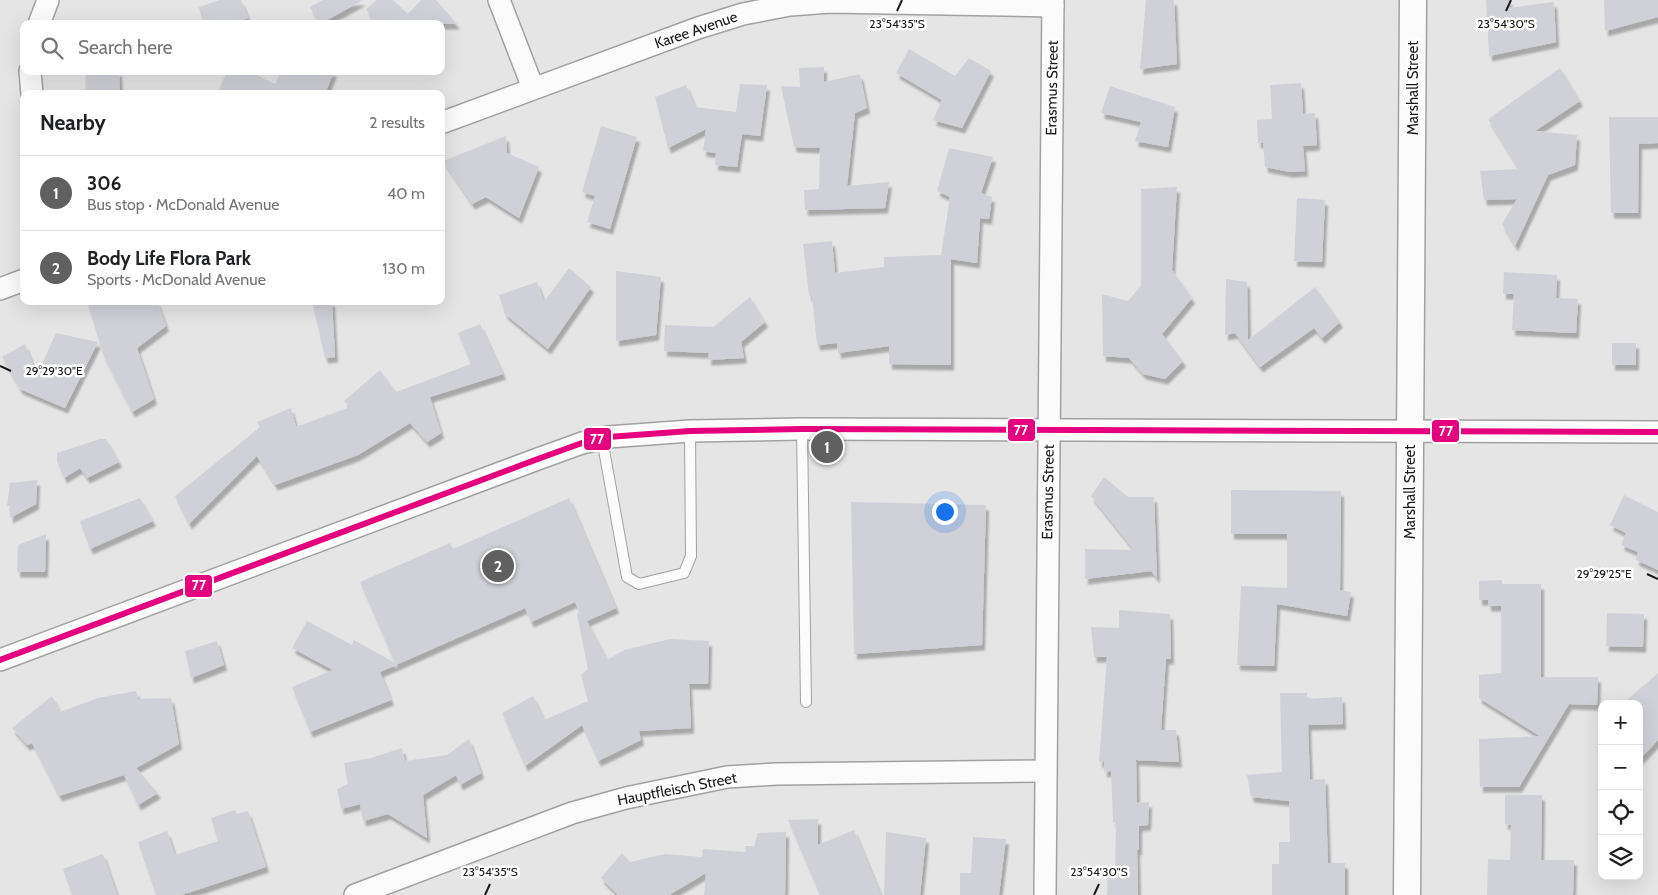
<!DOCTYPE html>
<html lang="en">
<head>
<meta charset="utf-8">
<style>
  :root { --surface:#fff; --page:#f2f2f2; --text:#202124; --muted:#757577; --line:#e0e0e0; --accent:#606061 }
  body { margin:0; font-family:Cabin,sans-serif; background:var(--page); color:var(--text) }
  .controls { position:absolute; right:15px; bottom:15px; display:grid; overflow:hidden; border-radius:10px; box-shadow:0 5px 20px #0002 }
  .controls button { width:45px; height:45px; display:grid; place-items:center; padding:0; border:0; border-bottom:1px solid var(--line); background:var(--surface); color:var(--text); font:25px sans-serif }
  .you { position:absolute; left:944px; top:511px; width:18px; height:18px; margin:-12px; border:4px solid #fff; border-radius:50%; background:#1a73e8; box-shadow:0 0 0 8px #1a73e833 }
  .badge { display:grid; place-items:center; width:32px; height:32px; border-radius:50%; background:var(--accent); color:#fff; font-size:16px; font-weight:700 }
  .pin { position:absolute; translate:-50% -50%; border:2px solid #fff; box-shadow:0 1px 5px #0006 }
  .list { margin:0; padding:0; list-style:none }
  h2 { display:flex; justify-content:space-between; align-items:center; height:65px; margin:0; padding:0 20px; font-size:21px }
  h2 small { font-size:16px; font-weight:400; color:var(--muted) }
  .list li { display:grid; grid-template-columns:32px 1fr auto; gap:15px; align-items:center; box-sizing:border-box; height:75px; padding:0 20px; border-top:1px solid var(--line) }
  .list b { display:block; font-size:19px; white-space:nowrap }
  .list p { margin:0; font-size:16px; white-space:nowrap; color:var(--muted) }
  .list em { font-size:16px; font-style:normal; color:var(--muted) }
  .icon { flex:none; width:28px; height:28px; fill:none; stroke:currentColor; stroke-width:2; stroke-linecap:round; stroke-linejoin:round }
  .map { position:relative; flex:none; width:1658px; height:895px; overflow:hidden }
  .search { position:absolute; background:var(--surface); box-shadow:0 5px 20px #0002; left:20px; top:20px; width:425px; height:55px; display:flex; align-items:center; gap:12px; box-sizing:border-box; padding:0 18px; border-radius:10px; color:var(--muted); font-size:19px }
  .panel { position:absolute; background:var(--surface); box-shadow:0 5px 20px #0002; left:20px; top:90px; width:425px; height:215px; border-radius:10px }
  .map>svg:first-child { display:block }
</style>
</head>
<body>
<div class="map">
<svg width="1658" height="895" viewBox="0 0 1658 895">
  <defs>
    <filter id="shadow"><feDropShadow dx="3" dy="5.5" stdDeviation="1" flood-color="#0004"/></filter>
  </defs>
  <rect width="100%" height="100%" fill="#e5e5e6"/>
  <!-- building -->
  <g fill="#d0d0d8" filter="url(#shadow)">
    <path d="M220,0H241L248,18L235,24H203L199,7Z"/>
    <path d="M323,0H363L320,24L310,7Z"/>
    <path d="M377,0H393L408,14L421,0H436L457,24H376L366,9Z"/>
    <path d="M1146,0H1174L1177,64L1140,69Z"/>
    <path d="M1486,0H1510L1508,8L1554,2L1556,42L1489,56Z"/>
    <path d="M1604,0H1658V17L1605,31Z"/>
    <path d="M909,49L955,76L969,58L991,71L962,128L933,120L942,100L896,73Z"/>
    <path d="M824,67V82L860,74L867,108L855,113L847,186L889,182L885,208L805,210L804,190L819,189L820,148L794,147L781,86L800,87L799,68Z"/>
    <path d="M1560,68L1580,101L1535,131L1577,135L1575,165L1548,175L1515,246L1502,224L1517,199L1484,200L1480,171L1519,169L1488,119Z"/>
    <path d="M86,71H119L120,94H85Z"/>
    <path d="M227,71H248L275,84L281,71H334L325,94H217Z"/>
    <path d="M1301,83L1303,114L1315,113L1317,145L1303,146L1305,171L1290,172L1265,167L1263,143H1258L1257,120L1272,119L1270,85Z"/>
    <path d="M740,84L767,85L760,136L742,134L737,167L715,165L716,153L703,151L706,129L668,148L655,97L686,85L695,107L736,112Z"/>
    <path d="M1110,86L1175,107L1168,147L1135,141L1141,122L1101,113Z"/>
    <path d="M1609,117H1658V143L1639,144L1638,213H1611Z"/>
    <path d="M601,126L637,137L610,229L587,222L595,196L582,192Z"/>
    <path d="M506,136L507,153L539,167L519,218L486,197L472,204L443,161Z"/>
    <path d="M949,148L993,157L981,193L992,197L989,219L980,218L977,263L951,259V365L889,364V346L838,353L837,343L817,345L812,296H809L803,244L832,241L835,273L884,267V257L941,255L950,197L937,191Z"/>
    <path d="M1177,187L1172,270L1192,298L1162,334L1183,361L1165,379L1143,374L1129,358L1103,356L1102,294L1128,301L1141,286V189Z"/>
    <path d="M1297,198L1325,200L1322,262L1294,261Z"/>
    <path d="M569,268L591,287L548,349L505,314L499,295L537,282L544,302Z"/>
    <path d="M616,271L661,277L656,335L616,341Z"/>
    <path d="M1504,272L1557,275L1556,298L1578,299L1576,333L1512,330L1514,294H1503Z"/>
    <path d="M1226,279L1247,282L1248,340L1315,287L1340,322L1322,338L1314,328L1260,367L1235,333L1225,335Z"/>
    <path d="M750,297L765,322L741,342L744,358L708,360L709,353L664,351L665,325L713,327Z"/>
    <path d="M87,301H157L166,326L137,348L154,399L132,412L103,354Z"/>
    <path d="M312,301H332L335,357L325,358Z"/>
    <path d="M480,324L503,374L430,397L441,433L427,442L410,423L358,455L275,485L257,456L189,524L175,496L260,427L257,422L291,408L296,427L350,407L344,401L380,370L396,392L471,364L458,333Z"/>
    <path d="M56,333L98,342L65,408L20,389L2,357L25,344L37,375Z"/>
    <rect x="1612" y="343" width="24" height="22"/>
    <path d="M100,439H106L119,462L87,478L80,468L64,478L57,461V453Z"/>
    <path d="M1104,477L1128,497H1154L1157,578L1151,571L1085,579V549L1134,550L1091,496Z"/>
    <path d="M37,480L36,504L10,518V505L7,506L10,483Z"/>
    <path d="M1231,490L1341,491L1340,590L1351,592L1347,616L1277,604L1274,666L1237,665L1241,586L1287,588V534H1231Z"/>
    <path d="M1624,495L1658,512V570L1636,560L1638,552L1621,545L1626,533L1610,525Z"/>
    <path d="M140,498L153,521L90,549L80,521Z"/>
    <path d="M569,498L616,608L587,621L607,660L624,650L670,639L709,641L708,684H689L691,728L639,731L641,740L598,761L582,725L525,766L502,713L533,696L544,720L588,701L581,675L588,669L577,614L580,613L575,602L531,622L525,608L380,672L391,700L310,732L292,687L333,670L292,648L307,621L352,645L354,640L395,663L360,582L450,543L453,549Z"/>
    <path d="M851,502L986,505L982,645L854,654Z"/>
    <path d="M46,534L45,572H17L18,545Z"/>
    <path d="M1502,580V584H1541V677H1598L1597,705L1569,704L1519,787H1480L1479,739L1540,736L1479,698V675L1501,673V606H1488V600H1479V581Z"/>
    <path d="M1119,610L1170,614L1171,659H1166L1161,730H1176L1179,762L1136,760L1137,803L1149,802L1148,825L1139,826V850H1137L1138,895H1107L1108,872H1115L1116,822H1113L1111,771L1104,772V761L1099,762L1107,657H1094L1091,627L1119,628Z"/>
    <path d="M1607,613L1644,614L1643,647L1606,646Z"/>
    <path d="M217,641L224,665L191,678L185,651Z"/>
    <path d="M1658,673V740L1639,760V704H1631L1627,700Z"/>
    <path d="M136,691L138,699L171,698L179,744L136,768L158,793L138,805L124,775L59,796L32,743L27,745L12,728L52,696L60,712L98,698Z"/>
    <path d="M1280,693H1307V699L1342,697L1343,724L1308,725L1310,780L1325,779L1328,863H1345V895H1272V864H1279V842H1290L1289,801L1251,797L1247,775L1282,772Z"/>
    <path d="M469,739L481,773L460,785L456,775L423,795L427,838L388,814L363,821L360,804L341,809L337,789L348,784L344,763L371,758L402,748L405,761L447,755Z"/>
    <path d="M1505,795H1542L1541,860H1574L1573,895H1487L1488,859L1510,860L1511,825L1505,824Z"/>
    <path d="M235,810L237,814L248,811L266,867L182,895H156L138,842L167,831L175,855L218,841L211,818Z"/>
    <path d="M818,819V845L854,830L881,895H820L788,820Z"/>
    <path d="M786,832L785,895H704L706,873L669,895H618L601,878L622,853L630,862L665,854L702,857L703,849L746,852L745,846H754L758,833Z"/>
    <path d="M886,832L926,838L920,895H884Z"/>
    <path d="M973,837L1006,839L999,895H960V873H971Z"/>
    <path d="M103,854L117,895H72L63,869Z"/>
  </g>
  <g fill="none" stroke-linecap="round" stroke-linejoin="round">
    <!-- service casing -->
    <g stroke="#a1a1a1" stroke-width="12">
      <g id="service">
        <path d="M802,429L806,702"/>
        <path d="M602,439L627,577L639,584L684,573L691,556L690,431"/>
      </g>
    </g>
    <!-- minor casing -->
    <g stroke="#a1a1a1" stroke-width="24">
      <g id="minor">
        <path d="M499,0L533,88"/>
        <path d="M39,24L48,0"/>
        <path d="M30,71L32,94"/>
        <path d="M441,123L698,28L743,14L790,5L830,2L1053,6"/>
        <path d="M0,289L24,280"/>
        <path d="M0,660L535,460L582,443L608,437L690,431L802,429L1658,432"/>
        <path d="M355,895L572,813L626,798L727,777L776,774L1045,771"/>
        <path d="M1045,895L1053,0"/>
      </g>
    </g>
    <!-- tertiary casing -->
    <g stroke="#a1a1a1" stroke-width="29">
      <path id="tertiary" d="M1407,895L1413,0"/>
    </g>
    <!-- service -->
    <use href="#service" stroke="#fbfbfb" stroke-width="10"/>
    <!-- minor -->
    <use href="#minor" stroke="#fbfbfb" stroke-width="21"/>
    <!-- tertiary -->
    <use href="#tertiary" stroke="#fbfbfb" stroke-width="26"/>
    <!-- bus-1 casing -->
    <g stroke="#fff" stroke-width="10">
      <path id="bus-1" d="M0,660L535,460L582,443L608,437L690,431L802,429L1658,432"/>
    </g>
    <!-- bus-1 -->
    <use href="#bus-1" stroke="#e5007d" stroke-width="6"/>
  </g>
  <!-- ticks -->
  <path fill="none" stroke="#19191a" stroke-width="2" d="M897,11L902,0M1506,11L1511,0M0,366L11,371M1647,574L1658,579M485,895L490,884M1094,895L1099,884"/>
  <g text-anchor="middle" stroke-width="5" stroke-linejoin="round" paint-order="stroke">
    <!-- street labels -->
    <g font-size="15" fill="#19191a" stroke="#fff">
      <text transform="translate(696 30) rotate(-19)" y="5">Karee Avenue</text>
      <text transform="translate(1052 88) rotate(-89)" y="5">Erasmus Street</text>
      <text transform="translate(1413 88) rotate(-90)" y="5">Marshall Street</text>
      <text transform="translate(1048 492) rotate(-89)" y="5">Erasmus Street</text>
      <text transform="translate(1410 492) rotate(-90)" y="5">Marshall Street</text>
      <text transform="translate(677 789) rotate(-11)" y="5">Hauptfleisch Street</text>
    </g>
  </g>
  <g font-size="12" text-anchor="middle" fill="#19191a" stroke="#fff" stroke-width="5" stroke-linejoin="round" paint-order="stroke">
    <text x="897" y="28">23°54'35"S</text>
    <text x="1506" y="28">23°54'30"S</text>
    <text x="54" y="375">29°29'30"E</text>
    <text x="1604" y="578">29°29'25"E</text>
    <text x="490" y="876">23°54'35"S</text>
    <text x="1099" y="876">23°54'30"S</text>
  </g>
  <g stroke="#fff" stroke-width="2">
    <rect x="1007" y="418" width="29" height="24" rx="5" fill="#e5007d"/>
    <rect x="1431" y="419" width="29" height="24" rx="5" fill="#e5007d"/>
    <rect x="583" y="427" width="29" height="24" rx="5" fill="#e5007d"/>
    <rect x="184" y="574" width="29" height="24" rx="5" fill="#e5007d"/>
  </g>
  <g font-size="14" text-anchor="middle" font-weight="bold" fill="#fff">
    <text x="1021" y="435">77</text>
    <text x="1446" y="436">77</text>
    <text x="597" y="444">77</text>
    <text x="199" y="590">77</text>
  </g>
</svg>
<div class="controls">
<button>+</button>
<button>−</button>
<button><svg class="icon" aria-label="locate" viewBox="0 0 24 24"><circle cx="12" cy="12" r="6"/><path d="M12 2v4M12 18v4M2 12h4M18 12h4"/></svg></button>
<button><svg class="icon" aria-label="layers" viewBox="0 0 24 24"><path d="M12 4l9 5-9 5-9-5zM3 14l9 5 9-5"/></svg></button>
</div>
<div class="you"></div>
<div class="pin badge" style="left:827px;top:447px">1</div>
<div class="pin badge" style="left:498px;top:566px">2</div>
<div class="search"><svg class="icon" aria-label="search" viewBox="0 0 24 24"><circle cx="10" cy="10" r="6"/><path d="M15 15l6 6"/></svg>Search here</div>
<section class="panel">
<h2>Nearby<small>2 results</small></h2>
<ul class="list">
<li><span class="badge">1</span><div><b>306</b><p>Bus stop · McDonald Avenue</p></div><em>40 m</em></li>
<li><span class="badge">2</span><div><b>Body Life Flora Park</b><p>Sports · McDonald Avenue</p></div><em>130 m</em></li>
</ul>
</section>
</div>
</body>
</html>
